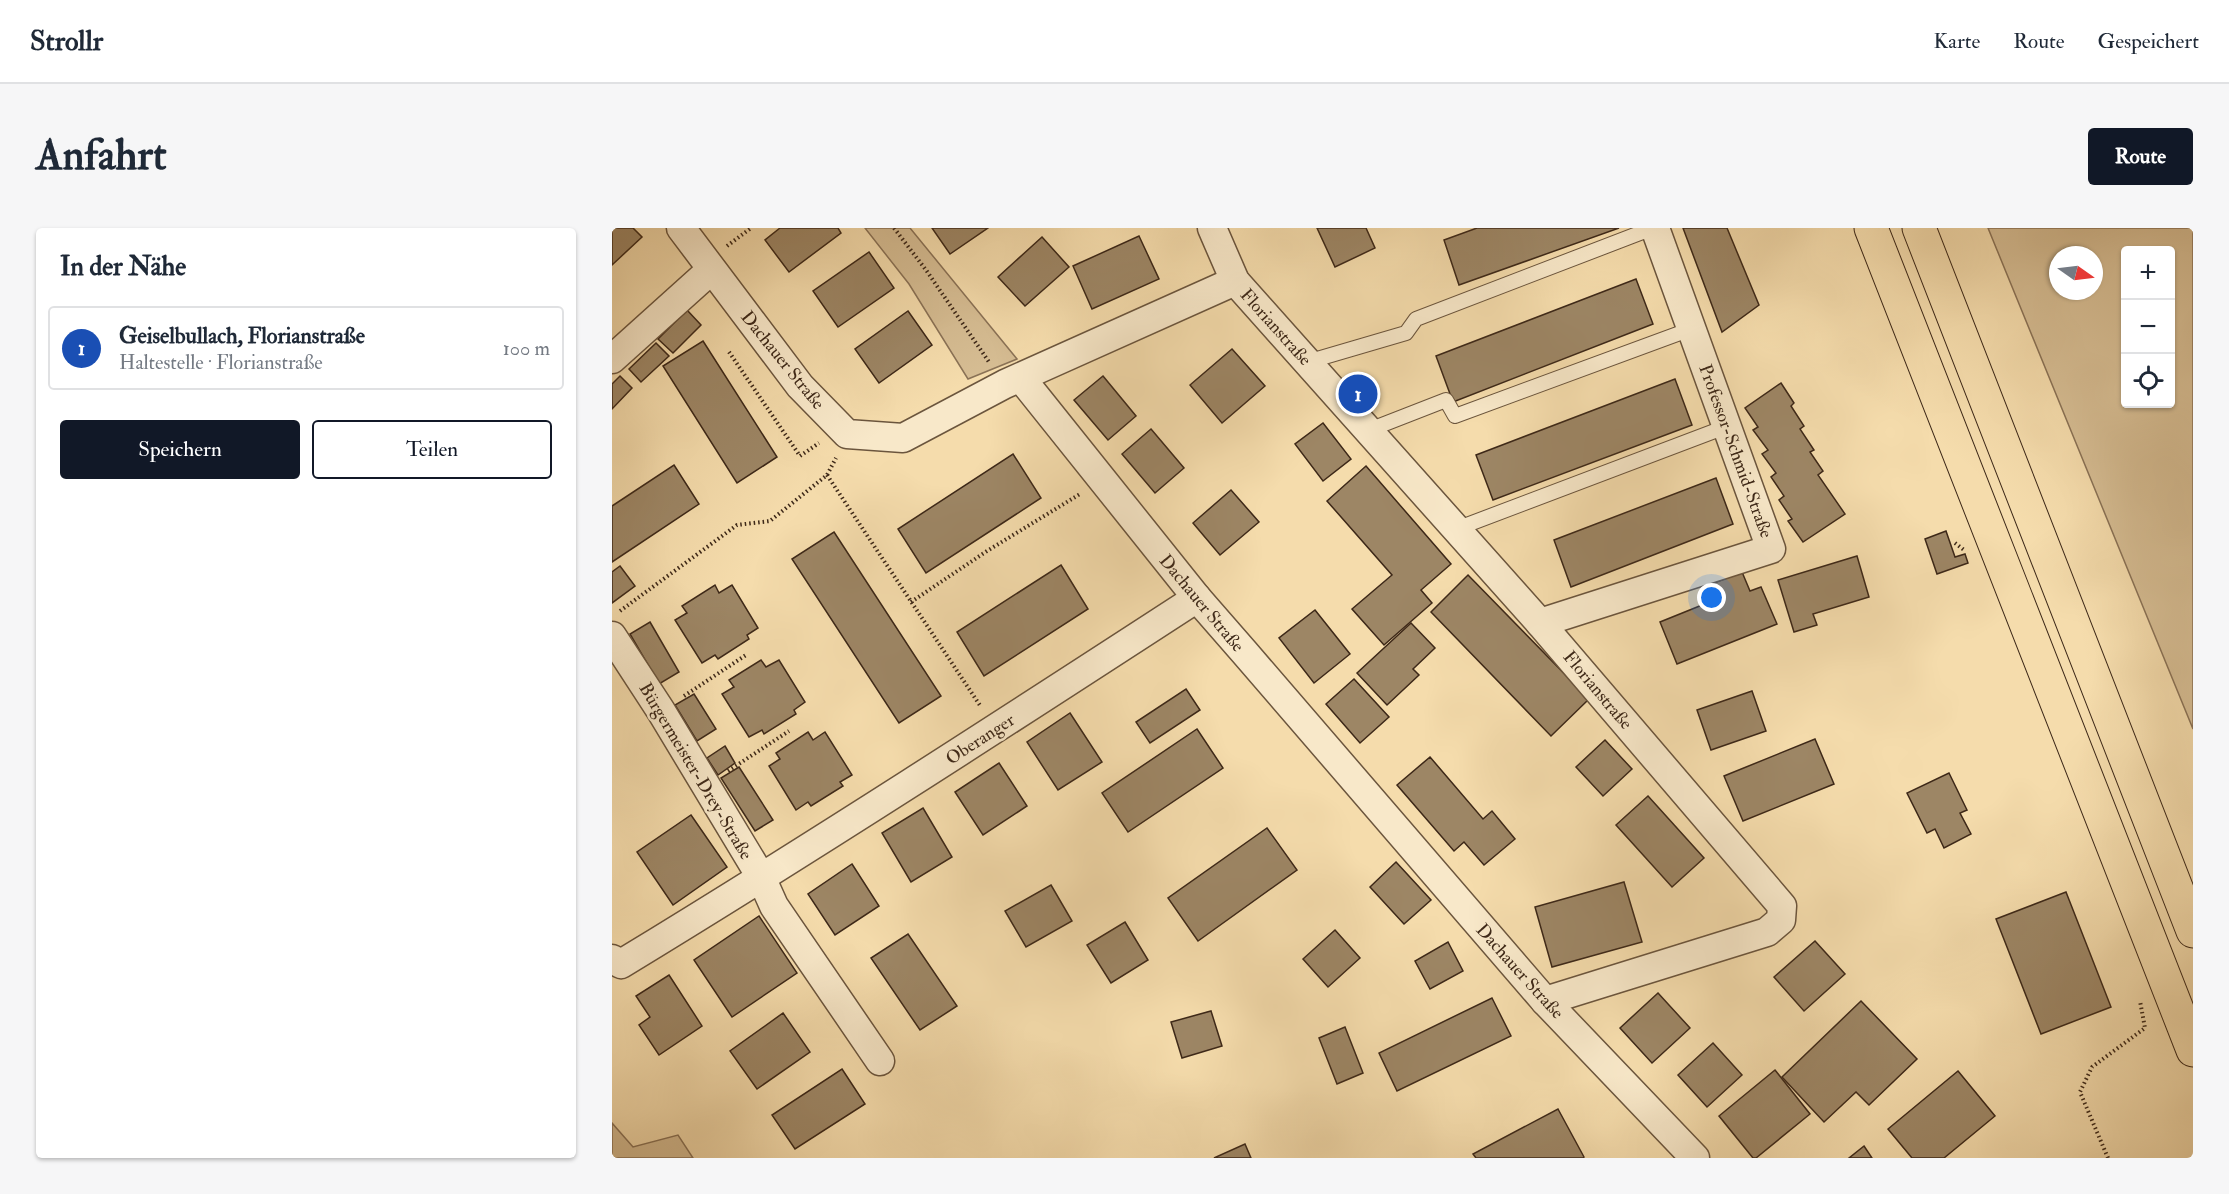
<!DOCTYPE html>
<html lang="de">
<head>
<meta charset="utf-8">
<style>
  :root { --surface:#fff; --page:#f6f6f7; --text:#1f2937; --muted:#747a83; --line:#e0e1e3; --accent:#111827 }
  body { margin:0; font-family:"IM FELL Double Pica",serif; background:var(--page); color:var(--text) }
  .controls { position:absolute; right:18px; top:18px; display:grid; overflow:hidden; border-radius:6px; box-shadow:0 2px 4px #0004 }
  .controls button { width:54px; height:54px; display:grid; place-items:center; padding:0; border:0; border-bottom:2px solid var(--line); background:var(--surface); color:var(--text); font:30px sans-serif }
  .compass { position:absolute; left:1437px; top:18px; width:54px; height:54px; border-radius:50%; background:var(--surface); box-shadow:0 2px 4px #0004; rotate:104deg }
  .you { position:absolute; left:1100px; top:370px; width:21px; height:21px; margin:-15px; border:4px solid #fff; border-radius:50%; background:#1a73e8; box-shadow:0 0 0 9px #1a73e833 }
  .badge { display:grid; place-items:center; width:39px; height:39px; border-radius:50%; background:var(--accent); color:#fff; font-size:20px; font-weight:700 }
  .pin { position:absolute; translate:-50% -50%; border:3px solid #fff; box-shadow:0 2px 6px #0006 }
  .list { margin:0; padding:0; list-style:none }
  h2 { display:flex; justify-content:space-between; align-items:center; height:78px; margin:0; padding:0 24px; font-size:26px }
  h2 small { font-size:20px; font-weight:400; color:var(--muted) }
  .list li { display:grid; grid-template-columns:39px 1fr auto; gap:18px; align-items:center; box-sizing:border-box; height:84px; margin:0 12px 12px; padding:0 12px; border:2px solid var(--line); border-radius:6px }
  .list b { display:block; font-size:22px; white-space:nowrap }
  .list p { margin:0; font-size:20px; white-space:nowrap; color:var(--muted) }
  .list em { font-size:20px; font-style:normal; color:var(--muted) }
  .actions { display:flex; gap:12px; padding:18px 24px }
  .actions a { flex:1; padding:14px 0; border:2px solid var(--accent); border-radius:6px; text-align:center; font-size:21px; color:var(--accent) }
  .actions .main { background:var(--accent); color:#fff }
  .icon { flex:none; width:33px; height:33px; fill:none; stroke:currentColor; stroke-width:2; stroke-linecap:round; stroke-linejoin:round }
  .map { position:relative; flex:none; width:1581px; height:930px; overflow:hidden; border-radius:6px }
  header { display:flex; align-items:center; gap:36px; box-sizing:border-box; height:84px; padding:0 30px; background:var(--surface); border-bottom:2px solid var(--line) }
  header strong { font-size:28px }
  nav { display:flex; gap:33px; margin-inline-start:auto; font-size:21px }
  .intro { display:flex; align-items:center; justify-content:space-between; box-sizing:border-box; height:144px; padding:0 36px }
  h1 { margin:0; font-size:42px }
  .button { padding:15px 27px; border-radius:6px; background:var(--accent); color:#fff; font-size:21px; font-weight:700 }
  main { display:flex; gap:36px; padding:0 36px }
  aside { flex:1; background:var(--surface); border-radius:6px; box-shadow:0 2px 4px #0004 }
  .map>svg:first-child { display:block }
</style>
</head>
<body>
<header>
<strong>Strollr</strong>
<nav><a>Karte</a><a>Route</a><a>Gespeichert</a></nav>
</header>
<div class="intro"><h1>Anfahrt</h1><a class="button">Route</a></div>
<main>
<aside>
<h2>In der Nähe<small></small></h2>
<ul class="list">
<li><span class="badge" style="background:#1a4fb4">1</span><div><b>Geiselbullach, Florianstraße</b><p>Haltestelle · Florianstraße</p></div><em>100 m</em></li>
</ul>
<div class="actions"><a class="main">Speichern</a><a>Teilen</a></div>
</aside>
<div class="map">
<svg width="1581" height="930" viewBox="0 0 1581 930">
  <rect width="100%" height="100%" fill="#f5dcac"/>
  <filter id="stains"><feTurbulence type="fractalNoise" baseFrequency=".00333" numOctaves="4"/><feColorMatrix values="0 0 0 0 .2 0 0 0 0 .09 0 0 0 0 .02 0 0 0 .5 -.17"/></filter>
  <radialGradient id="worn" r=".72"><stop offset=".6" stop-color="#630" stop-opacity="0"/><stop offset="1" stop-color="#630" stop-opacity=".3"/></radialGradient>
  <!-- green -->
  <g fill="#d6bd93" stroke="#8a7256" stroke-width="1.5" fill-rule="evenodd">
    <path d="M253,0H298L405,131L356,151L297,56Z"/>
    <path d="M1376,0H1581V501ZM1558,22V176H1514V22ZM1446,27H1482V63H1446Z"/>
    <path d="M0,895L21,919L66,907L81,930H0Z"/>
  </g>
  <!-- building -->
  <g fill="#9d8665" stroke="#3d2818" stroke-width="1.5">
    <path d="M0,0H21L30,9L0,37Z"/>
    <path d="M168,0H226L229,5L177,44L153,12Z"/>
    <path d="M320,0H376L338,26Z"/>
    <path d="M705,0H754L763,20L723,39Z"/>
    <path d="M865,0H1007L847,57L832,12Z"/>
    <path d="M1071,0H1115L1147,77L1110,104Z"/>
    <path d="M527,8L547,51L480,81L461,38Z"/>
    <path d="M430,9L457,39L413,78L386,49Z"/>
    <path d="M257,24L282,60L226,99L201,63Z"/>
    <path d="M1024,51L1041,96L841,174L824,128Z"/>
    <path d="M75,82L89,97L61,125L46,111Z"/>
    <path d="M296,83L320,117L267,155L243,121Z"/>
    <path d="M91,113L165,229L125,255L51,138Z"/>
    <path d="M44,115L57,128L29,154L17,141Z"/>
    <path d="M620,121L653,158L610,195L578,157Z"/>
    <path d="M8,148L20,160L0,181V156Z"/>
    <path d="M491,148L524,188L496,212L462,172Z"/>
    <path d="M1063,151L1080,197L881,272L864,227Z"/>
    <path d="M1169,155L1182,175L1179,178L1192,198L1188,201L1202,222L1198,224L1211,243L1206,247L1233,286L1191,314L1176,293L1180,291L1167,272L1172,268L1159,249L1164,245L1150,226L1156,222L1141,202L1146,199L1133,180Z"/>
    <path d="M711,195L739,231L711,253L683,216Z"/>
    <path d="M539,201L572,240L543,265L510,226Z"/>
    <path d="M401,226L429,270L314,345L286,301Z"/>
    <path d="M62,237L87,276L0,334V278Z"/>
    <path d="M754,238L839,336L809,362L820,375L772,417L740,381L780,347L715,273Z"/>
    <path d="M1104,250L1121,296L959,359L942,312Z"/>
    <path d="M619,262L647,294L608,327L581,295Z"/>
    <path d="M1334,303L1343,329L1353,326L1356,335L1325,346L1313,311Z"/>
    <path d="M222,304L329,468L287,495L180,331Z"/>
    <path d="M1245,328L1257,369L1201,386L1205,397L1182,404L1166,352Z"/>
    <path d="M449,337L476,381L372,448L345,404Z"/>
    <path d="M8,338L23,358L0,375V344Z"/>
    <path d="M1130,344L1138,363L1149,359L1165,396L1065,436L1048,394L1100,373L1094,358Z"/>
    <path d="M856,347L977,471L939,508L819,384Z"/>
    <path d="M103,357L107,365L120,357L146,400L135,407L137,411L106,431L103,427L90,435L63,392L75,385L70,378Z"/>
    <path d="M703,382L738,426L702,455L667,410Z"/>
    <path d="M38,394L67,444L47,456L18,406Z"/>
    <path d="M799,395L823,420L801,441L807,447L775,477L745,445Z"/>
    <path d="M149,432L154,439L167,432L193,474L182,482L184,486L152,506L150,502L137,509L110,466L122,459L117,452Z"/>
    <path d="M742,451L777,489L748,515L714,476Z"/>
    <path d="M574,461L588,482L538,515L524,494Z"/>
    <path d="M1140,463L1154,503L1099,522L1085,482Z"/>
    <path d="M82,466L104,501L85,513L63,477Z"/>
    <path d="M458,485L490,534L446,562L415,514Z"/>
    <path d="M585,501L611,540L516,604L490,565Z"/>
    <path d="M196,504L201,512L213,504L240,547L228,554L231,558L199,578L196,574L184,582L157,538L168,531L164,525Z"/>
    <path d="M1203,511L1222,556L1131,593L1112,548Z"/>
    <path d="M993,512L1020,541L991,568L964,539Z"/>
    <path d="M113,518L123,535L106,547L95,530Z"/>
    <path d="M818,529L871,591L880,583L903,611L872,637L852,614L842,623L785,557Z"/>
    <path d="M387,535L415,578L371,607L343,564Z"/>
    <path d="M127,539L161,592L143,603L109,550Z"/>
    <path d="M1337,545L1355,582L1348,585L1359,606L1332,620L1323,601L1315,605L1295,565Z"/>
    <path d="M1036,568L1092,630L1060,659L1004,597Z"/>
    <path d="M311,580L340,629L299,654L270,605Z"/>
    <path d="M79,587L115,639L61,677L25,624Z"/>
    <path d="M655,600L685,642L586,713L556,670Z"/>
    <path d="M784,634L819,672L792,696L758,659Z"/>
    <path d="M240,636L267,678L223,707L196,666Z"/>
    <path d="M1012,654L1030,714L940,739L923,679Z"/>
    <path d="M439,657L460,693L414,719L393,683Z"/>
    <path d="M1454,664L1499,779L1429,806L1384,691Z"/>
    <path d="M147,688L185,745L120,789L82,732Z"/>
    <path d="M513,694L536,732L499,755L475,717Z"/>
    <path d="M723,702L748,730L716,759L691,731Z"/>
    <path d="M296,706L345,778L308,802L259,730Z"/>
    <path d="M1203,713L1233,746L1192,783L1162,749Z"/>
    <path d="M836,714L851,743L818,761L803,733Z"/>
    <path d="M57,747L90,798L47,827L27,797L38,789L24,768Z"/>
    <path d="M1046,765L1078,800L1040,835L1008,800Z"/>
    <path d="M880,770L899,808L785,863L767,825Z"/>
    <path d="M1249,773L1305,831L1257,877L1244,864L1212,894L1170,849Z"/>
    <path d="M599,783L610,818L570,830L559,794Z"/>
    <path d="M171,785L198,824L145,861L118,823Z"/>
    <path d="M733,799L751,845L725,856L707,810Z"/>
    <path d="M1101,815L1130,847L1095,879L1066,847Z"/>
    <path d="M230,841L253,876L183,921L160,887Z"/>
    <path d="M1163,842L1198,886L1144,930H1141L1107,888Z"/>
    <path d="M1346,843L1383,888L1332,930H1300L1276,901Z"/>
    <path d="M946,881L972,929L971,930H864L861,926Z"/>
    <path d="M633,916L639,930H602Z"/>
    <path d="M1252,918L1260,930H1237Z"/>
  </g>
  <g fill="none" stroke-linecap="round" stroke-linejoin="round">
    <!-- service casing -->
    <g stroke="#6b553d" stroke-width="16">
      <g id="service">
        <path d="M695,134L794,105L804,91L1041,0"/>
        <path d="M757,202L834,172L843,188L1079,101"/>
        <path d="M844,301L1116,198"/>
      </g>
    </g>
    <!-- minor casing -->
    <g stroke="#6b553d" stroke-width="31">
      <g id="minor">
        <path d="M69,0L188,158L235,206L291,210L393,156L623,53"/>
        <path d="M600,0L623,53L928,395L1170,678L1169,692L1155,704L933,773"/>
        <path d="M0,131L99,42"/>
        <path d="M409,150L585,370L633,425L933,773L1083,930"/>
        <path d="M928,395L1159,321L1043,0"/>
        <path d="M0,408L49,483L149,649L162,678L268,833"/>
        <path d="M0,731L9,736C203,618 394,494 585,370"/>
      </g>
    </g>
    <!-- trunk casing -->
    <g stroke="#3d2818" stroke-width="35">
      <g id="trunk">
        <path d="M1259,0L1581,822"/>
        <path d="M1307,0L1581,703"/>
      </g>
    </g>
    <!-- path -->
    <g stroke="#3d2818" stroke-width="4" stroke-dasharray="1.5 3" stroke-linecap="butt">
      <path d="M282,0L314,42L377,134"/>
      <path d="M115,18L139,0"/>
      <path d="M117,124L188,228L207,215"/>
      <path d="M215,247L369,479"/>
      <path d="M1343,315L1352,322"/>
      <path d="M299,374L375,323L468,266"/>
      <path d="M8,383L125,297L158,293L215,247L224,230"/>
      <path d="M72,468L134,427"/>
      <path d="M116,543L177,503"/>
      <path d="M1496,930L1468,864L1480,839L1533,800L1528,773"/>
    </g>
    <!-- service -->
    <use href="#service" stroke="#f8e8c9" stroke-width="14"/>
    <!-- minor -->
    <use href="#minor" stroke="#f8e8c9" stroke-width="28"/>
    <!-- trunk -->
    <use href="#trunk" stroke="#f5dcac" stroke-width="33"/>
  </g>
  <g text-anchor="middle" stroke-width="5" stroke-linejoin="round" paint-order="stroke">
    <!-- street labels -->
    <g font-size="18" fill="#3d2818" stroke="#f8e8c9">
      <text transform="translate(664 99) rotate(48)" y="6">Florianstraße</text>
      <text transform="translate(171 132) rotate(51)" y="6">Dachauer Straße</text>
      <text transform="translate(1124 223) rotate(70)" y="6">Professor-Schmid-Straße</text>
      <text transform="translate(590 375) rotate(50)" y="6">Dachauer Straße</text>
      <text transform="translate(986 462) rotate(50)" y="6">Florianstraße</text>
      <text transform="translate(368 511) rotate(-33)" y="6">Oberanger</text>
      <text transform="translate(84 543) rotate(59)" y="6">Bürgermeister-Drey-Straße</text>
      <text transform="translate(908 743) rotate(48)" y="6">Dachauer Straße</text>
    </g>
  </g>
  <rect width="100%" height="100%" filter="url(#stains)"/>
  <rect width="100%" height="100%" fill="url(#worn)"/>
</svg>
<div class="controls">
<button>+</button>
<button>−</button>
<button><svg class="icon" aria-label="locate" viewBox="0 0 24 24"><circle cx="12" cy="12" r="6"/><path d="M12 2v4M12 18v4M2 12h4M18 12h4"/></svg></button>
</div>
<svg class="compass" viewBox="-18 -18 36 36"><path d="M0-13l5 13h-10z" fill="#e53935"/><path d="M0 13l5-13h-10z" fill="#747a83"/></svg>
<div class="you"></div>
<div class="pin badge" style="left:746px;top:166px;background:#1a4fb4">1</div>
</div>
</main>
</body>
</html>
